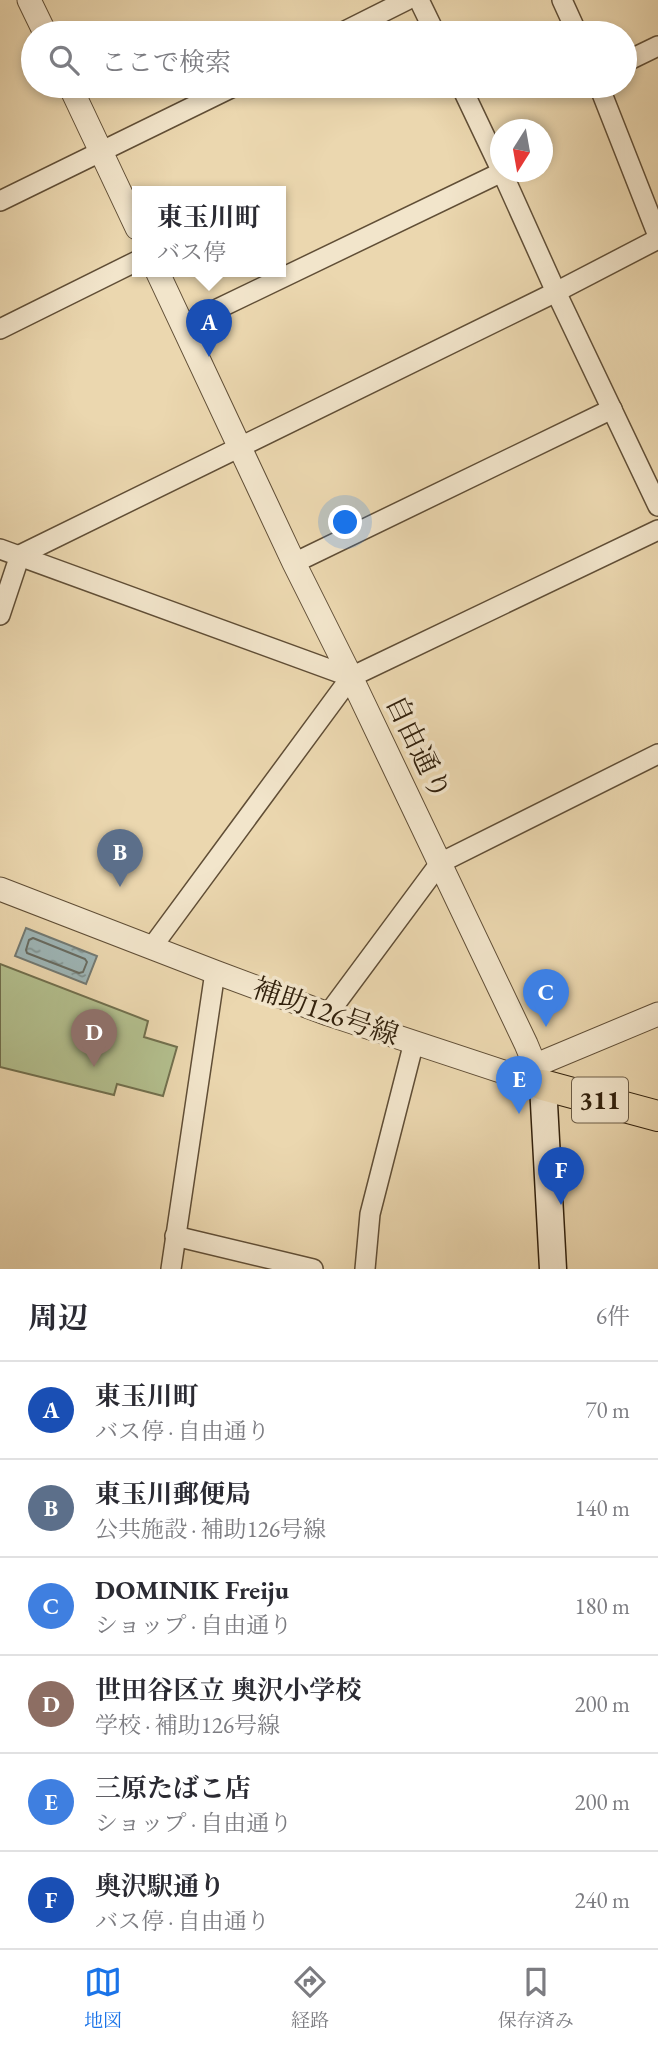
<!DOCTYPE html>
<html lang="ja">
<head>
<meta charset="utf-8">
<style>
  :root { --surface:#fff; --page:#f2f2f3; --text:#2b2b33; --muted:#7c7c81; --line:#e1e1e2; --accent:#1a73e8 }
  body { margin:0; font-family:"EB Garamond","Noto Serif JP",serif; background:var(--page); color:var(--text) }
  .compass { position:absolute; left:490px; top:119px; width:63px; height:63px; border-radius:50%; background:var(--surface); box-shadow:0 4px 10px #0003; rotate:191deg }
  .you { position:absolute; left:346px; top:523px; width:24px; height:24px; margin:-18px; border:5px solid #fff; border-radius:50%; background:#1a73e8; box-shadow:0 0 0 10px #1a73e833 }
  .badge { display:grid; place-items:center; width:46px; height:46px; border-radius:50%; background:var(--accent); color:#fff; font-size:23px; font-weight:700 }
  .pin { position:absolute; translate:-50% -58px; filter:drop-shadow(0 2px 4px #0008) }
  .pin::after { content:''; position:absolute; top:37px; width:24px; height:21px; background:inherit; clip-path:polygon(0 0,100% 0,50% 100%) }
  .popup { position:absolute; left:132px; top:186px; width:154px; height:91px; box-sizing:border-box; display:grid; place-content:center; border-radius:0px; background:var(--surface); filter:drop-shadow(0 2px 5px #0005); font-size:23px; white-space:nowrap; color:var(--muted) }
  .popup b { font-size:26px; color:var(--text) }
  .popup::after { content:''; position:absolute; left:50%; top:100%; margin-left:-14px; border:14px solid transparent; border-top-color:var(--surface) }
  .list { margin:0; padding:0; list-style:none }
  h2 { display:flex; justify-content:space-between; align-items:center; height:91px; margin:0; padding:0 28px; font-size:30px }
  h2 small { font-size:23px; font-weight:400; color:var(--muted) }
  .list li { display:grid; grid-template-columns:46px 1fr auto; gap:21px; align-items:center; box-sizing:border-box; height:98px; padding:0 28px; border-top:2px solid var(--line) }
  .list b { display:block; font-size:26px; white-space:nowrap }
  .list p { margin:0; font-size:23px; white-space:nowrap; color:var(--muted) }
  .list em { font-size:23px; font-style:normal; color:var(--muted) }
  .icon { flex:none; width:38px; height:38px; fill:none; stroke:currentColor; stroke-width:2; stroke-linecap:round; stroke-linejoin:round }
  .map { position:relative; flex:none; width:658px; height:1269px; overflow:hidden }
  .search { position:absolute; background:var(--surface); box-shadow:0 4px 10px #0003; left:21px; right:21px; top:21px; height:77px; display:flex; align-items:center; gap:18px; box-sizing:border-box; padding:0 24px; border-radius:38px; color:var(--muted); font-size:26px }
  .sheet { height:679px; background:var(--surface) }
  nav { display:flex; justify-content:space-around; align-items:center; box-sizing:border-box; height:98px; border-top:2px solid var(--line); background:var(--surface); font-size:19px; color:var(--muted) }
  nav a { display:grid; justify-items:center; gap:4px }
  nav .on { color:var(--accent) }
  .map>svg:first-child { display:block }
</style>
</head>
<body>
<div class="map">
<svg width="658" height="1269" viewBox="0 0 658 1269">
  <defs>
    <pattern id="water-ripples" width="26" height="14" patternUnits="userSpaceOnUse" patternTransform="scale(1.75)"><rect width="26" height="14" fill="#9eb6b7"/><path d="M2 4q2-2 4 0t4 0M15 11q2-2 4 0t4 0" fill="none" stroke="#819493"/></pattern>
  </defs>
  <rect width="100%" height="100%" fill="#ebd7af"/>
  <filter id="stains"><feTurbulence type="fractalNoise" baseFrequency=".00286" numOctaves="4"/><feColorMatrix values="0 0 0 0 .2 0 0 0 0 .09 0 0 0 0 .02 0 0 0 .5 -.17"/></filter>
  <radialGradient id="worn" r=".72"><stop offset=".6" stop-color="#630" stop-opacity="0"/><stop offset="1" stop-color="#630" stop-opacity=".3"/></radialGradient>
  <!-- green -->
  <path fill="#b3bf8e" stroke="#72704e" stroke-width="2" d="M0,964L148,1021L144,1037L177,1047L163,1096L117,1084L114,1095L0,1067Z"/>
  <!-- water -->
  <path fill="url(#water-ripples)" stroke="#737a73" stroke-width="2" d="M26,928L97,956L86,984L15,956Z"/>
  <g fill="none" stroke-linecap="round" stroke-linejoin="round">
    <!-- shore -->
    <path stroke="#686c62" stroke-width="2" d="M33,938L85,959L87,962L83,972L79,973L27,953L26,950L29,940Z"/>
    <!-- minor casing -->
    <g stroke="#604e36" stroke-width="22">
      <g id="minor">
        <path d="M419,0L435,33"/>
        <path d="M562,0L577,33"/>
        <path d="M341,33L407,0"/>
        <path d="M625,62L658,46"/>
        <path d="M461,86L500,168"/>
        <path d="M599,86L658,236"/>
        <path d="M502,172L556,292L658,506"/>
        <path d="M0,201L235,86"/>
        <path d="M182,326L502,172"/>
        <path d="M0,329L137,261"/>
        <path d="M0,549L351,677"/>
        <path d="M294,563L612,409"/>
        <path d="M0,615L20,555L556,292L658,239"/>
        <path d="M152,947L351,677L658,530"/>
        <path d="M328,1014L440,863L658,754"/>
        <path d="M175,1236L313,1269"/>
        <path d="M171,1269L215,972"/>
        <path d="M365,1269L370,1214L414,1042"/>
      </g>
    </g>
    <!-- tertiary casing -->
    <g stroke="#604e36" stroke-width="25">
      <g id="tertiary">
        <path d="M29,0L45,33"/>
        <path d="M70,86L137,228"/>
        <path d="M157,271L294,563L351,677L526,1044L543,1085"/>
        <path d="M0,889L215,972L328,1014L543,1085"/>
        <path d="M536,1065L658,1014"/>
      </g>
    </g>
    <!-- secondary casing -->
    <g stroke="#32210d" stroke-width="29">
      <path id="secondary" d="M543,1085L553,1269"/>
    </g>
    <!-- primary casing -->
    <g stroke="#32210d" stroke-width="32">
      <path id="primary" d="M543,1085L658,1116"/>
    </g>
    <!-- minor -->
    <use href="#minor" stroke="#f2e5cb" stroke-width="19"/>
    <!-- tertiary -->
    <use href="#tertiary" stroke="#f2e5cb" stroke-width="23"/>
    <!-- secondary -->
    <use href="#secondary" stroke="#f2e5cb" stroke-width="26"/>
    <!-- primary -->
    <use href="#primary" stroke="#ebd7af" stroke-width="30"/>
  </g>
  <g text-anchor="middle" stroke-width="7" stroke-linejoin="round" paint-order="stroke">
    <!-- shield labels -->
    <rect fill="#f2e5cb" stroke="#6c5c46" stroke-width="2" x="572" y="1077.5" width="56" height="45" rx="5"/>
    <g font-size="26" font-weight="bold" fill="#32210d">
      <text x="600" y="1109">311</text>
    </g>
    <!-- street labels -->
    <g font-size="28" fill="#32210d" stroke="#f2e5cb">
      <text transform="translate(419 747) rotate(64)" y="10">自由通り</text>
      <text transform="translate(326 1011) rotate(19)" y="10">補助126号線</text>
    </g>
  </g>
  <rect width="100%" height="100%" filter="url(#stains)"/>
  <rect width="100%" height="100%" fill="url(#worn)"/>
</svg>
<svg class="compass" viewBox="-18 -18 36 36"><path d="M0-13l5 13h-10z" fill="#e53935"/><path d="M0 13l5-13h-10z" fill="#7c7c81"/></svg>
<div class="you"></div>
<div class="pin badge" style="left:209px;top:357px;background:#1a4fb4">A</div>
<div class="popup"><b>東玉川町</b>バス停</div>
<div class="pin badge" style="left:120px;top:887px;background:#5c6f8a">B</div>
<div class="pin badge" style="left:546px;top:1027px;background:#3f7fe0">C</div>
<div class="pin badge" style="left:94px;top:1067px;background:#8d6e63">D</div>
<div class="pin badge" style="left:519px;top:1114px;background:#3f7fe0">E</div>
<div class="pin badge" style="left:561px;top:1205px;background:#1a4fb4">F</div>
<div class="search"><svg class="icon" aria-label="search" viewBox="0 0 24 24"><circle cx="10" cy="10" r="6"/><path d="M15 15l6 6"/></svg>ここで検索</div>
</div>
<section class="sheet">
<h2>周辺<small>6件</small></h2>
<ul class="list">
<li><span class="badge" style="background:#1a4fb4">A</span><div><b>東玉川町</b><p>バス停 · 自由通り</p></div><em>70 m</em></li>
<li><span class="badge" style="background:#5c6f8a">B</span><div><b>東玉川郵便局</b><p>公共施設 · 補助126号線</p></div><em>140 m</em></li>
<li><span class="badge" style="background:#3f7fe0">C</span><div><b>DOMINIK Freiju</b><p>ショップ · 自由通り</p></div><em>180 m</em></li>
<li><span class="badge" style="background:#8d6e63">D</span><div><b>世田谷区立 奥沢小学校</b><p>学校 · 補助126号線</p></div><em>200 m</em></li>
<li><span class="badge" style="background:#3f7fe0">E</span><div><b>三原たばこ店</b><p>ショップ · 自由通り</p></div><em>200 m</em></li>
<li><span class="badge" style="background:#1a4fb4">F</span><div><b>奥沢駅通り</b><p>バス停 · 自由通り</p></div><em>240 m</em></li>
</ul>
</section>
<nav>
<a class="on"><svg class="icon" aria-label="map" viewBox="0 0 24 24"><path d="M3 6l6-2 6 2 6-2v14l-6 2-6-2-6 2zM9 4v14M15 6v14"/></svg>地図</a>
<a><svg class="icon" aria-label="directions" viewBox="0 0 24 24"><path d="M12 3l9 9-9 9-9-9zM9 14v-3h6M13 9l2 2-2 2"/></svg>経路</a>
<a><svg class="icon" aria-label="saved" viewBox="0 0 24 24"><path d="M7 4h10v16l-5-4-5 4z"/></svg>保存済み</a>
</nav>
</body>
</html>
